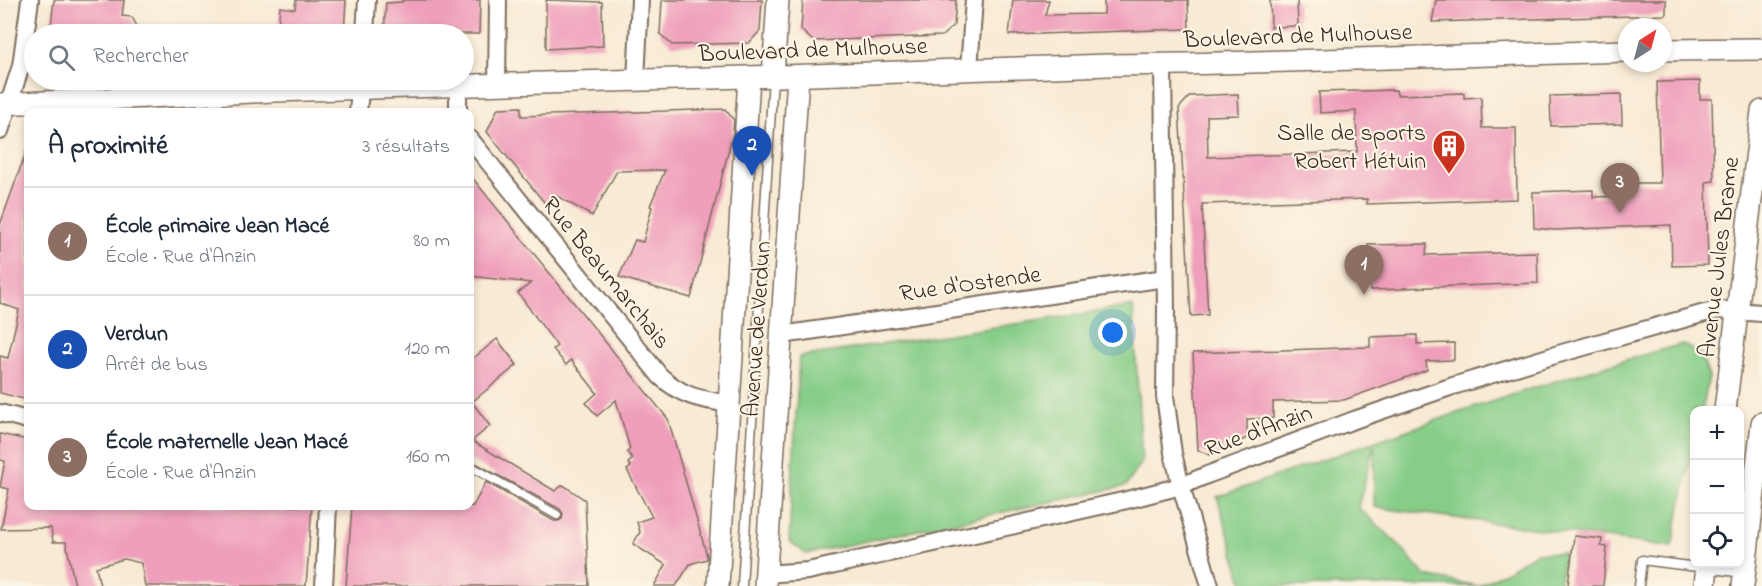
<!DOCTYPE html>
<html lang="fr">
<head>
<meta charset="utf-8">
<style>
  :root { --surface:#fff; --page:#f2f2f3; --text:#1f2937; --muted:#747a83; --line:#e0e1e3; --accent:#0b8043 }
  body { margin:0; font-family:"Indie Flower",sans-serif; background:var(--page); color:var(--text) }
  .controls { position:absolute; right:18px; bottom:18px; display:grid; overflow:hidden; border-radius:12px; box-shadow:0 3px 9px #0003 }
  .controls button { width:54px; height:54px; display:grid; place-items:center; padding:0; border:0; border-bottom:2px solid var(--line); background:var(--surface); color:var(--text); font:30px sans-serif }
  .compass { position:absolute; left:1618px; top:18px; width:54px; height:54px; border-radius:50%; background:var(--surface); box-shadow:0 3px 9px #0003; rotate:36deg }
  .you { position:absolute; left:1113px; top:333px; width:21px; height:21px; margin:-15px; border:4px solid #fff; border-radius:50%; background:#1a73e8; box-shadow:0 0 0 9px #1a73e833 }
  .badge { display:grid; place-items:center; width:39px; height:39px; border-radius:50%; background:var(--accent); color:#fff; font-size:20px; font-weight:700 }
  .pin { position:absolute; translate:-50% -50px; filter:drop-shadow(0 2px 3px #0008) }
  .pin::after { content:''; position:absolute; top:32px; width:21px; height:18px; background:inherit; clip-path:polygon(0 0,100% 0,50% 100%) }
  .list { margin:0; padding:0; list-style:none }
  h2 { display:flex; justify-content:space-between; align-items:center; height:78px; margin:0; padding:0 24px; font-size:26px }
  h2 small { font-size:20px; font-weight:400; color:var(--muted) }
  .list li { display:grid; grid-template-columns:39px 1fr auto; gap:18px; align-items:center; box-sizing:border-box; height:108px; padding:0 24px; border-top:2px solid var(--line) }
  .list b { display:block; font-size:22px; white-space:nowrap }
  .list p { margin:0; font-size:20px; white-space:nowrap; color:var(--muted) }
  .list em { font-size:20px; font-style:normal; color:var(--muted) }
  .icon { flex:none; width:33px; height:33px; fill:none; stroke:currentColor; stroke-width:2; stroke-linecap:round; stroke-linejoin:round }
  .map { position:relative; flex:none; width:1762px; height:586px; overflow:hidden }
  .search { position:absolute; background:var(--surface); box-shadow:0 3px 9px #0003; left:24px; top:24px; width:450px; height:66px; display:flex; align-items:center; gap:15px; box-sizing:border-box; padding:0 21px; border-radius:33px; color:var(--muted); font-size:22px }
  .panel { position:absolute; background:var(--surface); box-shadow:0 3px 9px #0003; left:24px; top:108px; width:450px; height:402px; border-radius:12px }
  .map>svg:first-child { display:block }
</style>
</head>
<body>
<div class="map">
<svg width="1762" height="586" viewBox="0 0 1762 586">
  <rect width="100%" height="100%" fill="#fcf5e5"/>
  <filter id="ink" filterUnits="userSpaceOnUse"><feTurbulence type="fractalNoise" baseFrequency=".0167" numOctaves="2"/><feDisplacementMap in="SourceGraphic" scale="12" xChannelSelector="R" yChannelSelector="G"/><feConvolveMatrix kernelMatrix="1 2 1 2 8 2 1 2 1" color-interpolation-filters="sRGB"/></filter>
  <filter id="wash" filterUnits="userSpaceOnUse"><feTurbulence type="fractalNoise" baseFrequency=".008" numOctaves="4" result="noise"/><feDisplacementMap in="SourceGraphic" scale="24" xChannelSelector="R" yChannelSelector="G"/><feGaussianBlur stdDeviation="1.35" result="paint"/><feColorMatrix in="noise" values="0 0 0 0 0 0 0 0 0 0 0 0 0 0 0 0 0 1.4 0 .05"/><feComposite in="paint" operator="in"/></filter>
  <g filter="url(#wash)">
    <rect width="100%" height="100%" fill="#f8ead4"/>
    <!-- green -->
    <g fill="#86cd88" stroke="#607c53" stroke-width="1.5">
      <path d="M1133,306L1142,462L1126,486L806,554L789,541L799,357Z"/>
      <path d="M1683,344L1701,355L1709,377L1702,410H1694V443L1672,547L1374,507V445L1358,507L1396,542L1425,576L1478,586L1509,570L1536,553H1564L1559,586H1244L1217,497C1371,443 1525,386 1683,344Z"/>
    </g>
    <g id="blocks">
      <!-- building -->
      <g fill="#ef9fbb">
        <path d="M54,0H124L122,16L132,17L141,34H50Z"/>
        <path d="M296,0H346L344,34H277L280,7L295,9Z"/>
        <path d="M402,0H480L479,34H384L386,3L402,2Z"/>
        <path d="M546,0L602,2L603,46L546,49Z"/>
        <path d="M662,0H762L760,31L749,43L672,45L660,34Z"/>
        <path d="M803,0H956L954,25L942,36L813,41L801,30Z"/>
        <path d="M1013,0H1049L1045,15L1104,14V0H1188L1189,29L1009,35Z"/>
        <path d="M1270,0H1297L1298,26L1271,27Z"/>
        <path d="M1436,0H1666V15L1432,22Z"/>
        <path d="M1700,81V99H1712L1714,181L1706,182L1708,265L1672,266L1671,225L1554,230L1534,228L1533,192L1593,190V197L1623,196L1627,183H1660L1657,82Z"/>
        <path d="M1396,90L1397,95L1464,93V98L1481,97L1482,128H1516L1517,199L1367,204V199L1202,204L1208,315L1191,316L1179,108L1190,96L1238,94L1239,115L1207,116L1208,157L1357,152L1356,111L1320,113L1319,92Z"/>
        <path d="M1621,94L1622,124L1551,126L1550,96Z"/>
        <path d="M521,107V116L725,109L734,120L733,133L691,298L619,277L635,240L643,242L652,207L650,206L665,170L617,171L592,216L555,195L548,207L487,132L498,108Z"/>
        <path d="M26,152L28,153V400L0,393V356L8,358L19,310L0,303V225Z"/>
        <path d="M470,175L668,419L707,556V559L690,564L676,586H654L666,565L633,544L640,532L637,522L652,517L627,470L631,467L628,463L633,459L627,452L630,449L616,400L597,416L586,403L597,393L571,360L566,365L553,349L557,346L518,293L531,283L470,276Z"/>
        <path d="M1427,244L1426,255L1537,252L1538,283L1403,288V289L1370,290L1368,245Z"/>
        <path d="M1417,335V344L1454,343V360L1426,361L1427,370L1344,400L1273,402V418L1247,419V438L1209,455L1198,450L1193,353L1370,347V337Z"/>
        <path d="M497,339L517,365L472,402L490,426L472,441L555,491L563,485L585,500L589,586H346L352,506H473L486,482L554,521H558L562,519L563,514L560,509L470,460V361Z"/>
        <path d="M0,434L28,440V506H312L306,586H145L141,563L124,559L96,567L100,586H75L66,542H53L51,528L1,529L9,489L0,487L5,461L0,460Z"/>
        <path d="M1574,536L1602,539L1601,546L1607,547L1603,586H1568Z"/>
      </g>
    </g>
  </g>
  <g filter="url(#ink)">
    <use href="#blocks" fill-opacity="0" stroke="#7d6d5e" stroke-width="1.5"/>
    <g fill="none" stroke-linecap="round" stroke-linejoin="round">
      <!-- service casing -->
      <g stroke="#7d6d5e" stroke-width="11">
        <g id="service">
          <path d="M470,466L557,515"/>
          <path d="M742,586L773,77"/>
          <path d="M1639,586L1642,560L1744,573"/>
        </g>
      </g>
      <!-- minor casing -->
      <g stroke="#7d6d5e" stroke-width="20">
        <g id="minor">
          <path d="M365,34L367,0"/>
          <path d="M1163,65L1166,310L1165,396L1173,453L1181,486L1210,586"/>
          <path d="M969,69L974,0"/>
          <path d="M636,80L640,0"/>
          <path d="M497,84L498,0"/>
          <path d="M458,85V112"/>
          <path d="M358,112L361,80"/>
          <path d="M0,131L21,66L30,0"/>
          <path d="M470,139L660,376C683,397 699,399 729,404"/>
          <path d="M782,335L1165,278"/>
          <path d="M0,413L28,420"/>
          <path d="M765,574L808,571L1127,500L1181,486L1207,475L1354,420L1453,386L1562,353L1705,313L1719,310L1762,313"/>
          <path d="M324,586L328,506"/>
        </g>
      </g>
      <!-- tertiary casing -->
      <g stroke="#7d6d5e" stroke-width="24">
        <g id="tertiary">
          <path d="M1663,50L1762,49"/>
          <path d="M773,76L778,0"/>
          <path d="M0,104L274,91L813,75L1109,65L1185,64L1627,51"/>
          <path d="M1725,410L1762,111"/>
          <path d="M718,586L749,77"/>
          <path d="M765,586L798,76"/>
          <path d="M1705,586L1707,564"/>
          <path d="M1743,586L1762,423"/>
        </g>
      </g>
      <!-- service -->
      <use href="#service" stroke="#fff" stroke-width="8"/>
      <!-- minor -->
      <use href="#minor" stroke="#fff" stroke-width="16"/>
      <!-- tertiary -->
      <use href="#tertiary" stroke="#fff" stroke-width="21"/>
    </g>
  </g>
  <!-- icons -->
  <defs>
    <g id="building-pin" transform="scale(1.725)"><path d="M0 17L-7.5 6A9.5 9.5 0 1 1 7.5 6Z" fill="#c8321e" stroke="#fcf5e5"/><path d="M-4-6H4V6H1V3H-1V6H-4ZM-2.5-4.3h1.7v1.8h-1.7ZM.8-4.3h1.7v1.8H.8ZM-2.5-1h1.7V.8h-1.7ZM.8-1h1.7V.8H.8Z" fill="#fff"/></g>
  </defs>
  <g fill-rule="evenodd">
    <use href="#building-pin" x="1449" y="146"/>
  </g>
  <g text-anchor="middle" stroke-width="4.5" stroke-linejoin="round" paint-order="stroke">
    <!-- street labels -->
    <g font-size="24" fill="#3b2a1e" stroke="#fcf5e5">
      <text transform="translate(1298 35) rotate(-2)" y="8">Boulevard de Mulhouse</text>
      <text transform="translate(813 49) rotate(-2)" y="8">Boulevard de Mulhouse</text>
      <text transform="translate(1718 257) rotate(-83)" y="8">Avenue Jules Brame</text>
      <text transform="translate(607 272) rotate(51)" y="8">Rue Beaumarchais</text>
      <text transform="translate(970 283) rotate(-8)" y="8">Rue d'Ostende</text>
      <text transform="translate(756 329) rotate(-86)" y="8">Avenue de Verdun</text>
      <text transform="translate(1258 430) rotate(-20)" y="8">Rue d'Anzin</text>
    </g>
    <!-- poi labels -->
    <g font-size="24" fill="#3b2a1e" stroke="#fcf5e5" text-anchor="end">
      <text x="1426" y="140">Salle de sports<tspan x="1426" dy="28">Robert Hétuin</tspan></text>
    </g>
  </g>
</svg>
<div class="controls">
<button>+</button>
<button>−</button>
<button><svg class="icon" aria-label="locate" viewBox="0 0 24 24"><circle cx="12" cy="12" r="6"/><path d="M12 2v4M12 18v4M2 12h4M18 12h4"/></svg></button>
</div>
<svg class="compass" viewBox="-18 -18 36 36"><path d="M0-13l5 13h-10z" fill="#e53935"/><path d="M0 13l5-13h-10z" fill="#747a83"/></svg>
<div class="you"></div>
<div class="pin badge" style="left:1364px;top:295px;background:#8d6e63">1</div>
<div class="pin badge" style="left:752px;top:176px;background:#1a4fb4">2</div>
<div class="pin badge" style="left:1620px;top:213px;background:#8d6e63">3</div>
<div class="search"><svg class="icon" aria-label="search" viewBox="0 0 24 24"><circle cx="10" cy="10" r="6"/><path d="M15 15l6 6"/></svg>Rechercher</div>
<section class="panel">
<h2>À proximité<small>3 résultats</small></h2>
<ul class="list">
<li><span class="badge" style="background:#8d6e63">1</span><div><b>École primaire Jean Macé</b><p>École · Rue d'Anzin</p></div><em>80 m</em></li>
<li><span class="badge" style="background:#1a4fb4">2</span><div><b>Verdun</b><p>Arrêt de bus</p></div><em>120 m</em></li>
<li><span class="badge" style="background:#8d6e63">3</span><div><b>École maternelle Jean Macé</b><p>École · Rue d'Anzin</p></div><em>160 m</em></li>
</ul>
</section>
</div>
</body>
</html>
